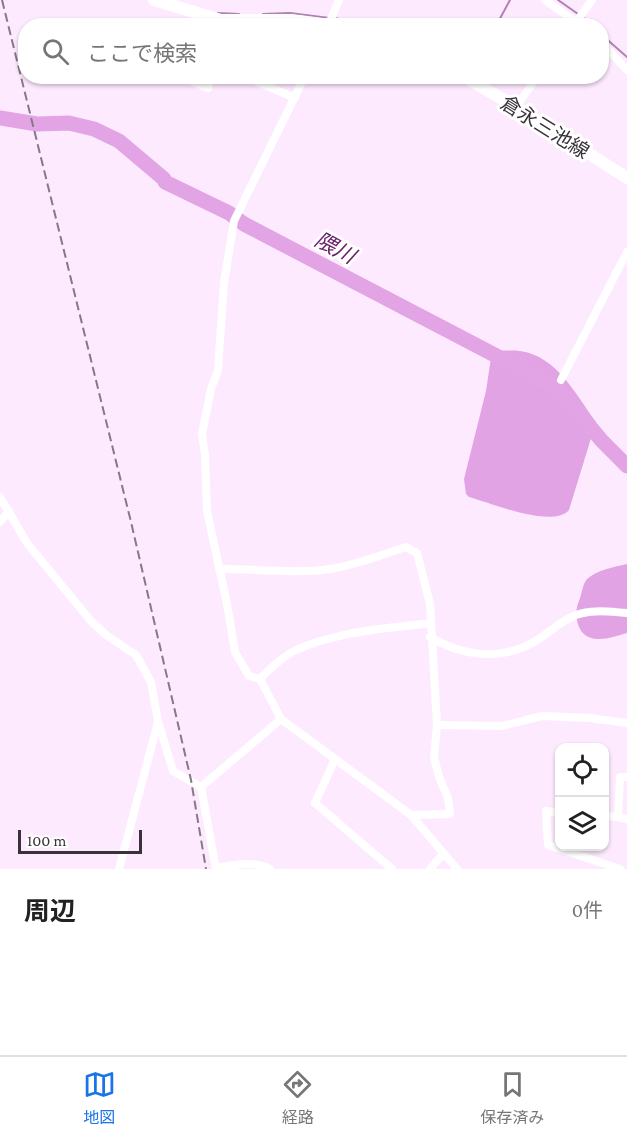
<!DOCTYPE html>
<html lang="ja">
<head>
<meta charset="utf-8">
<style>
  :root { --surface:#fff; --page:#f2f2f2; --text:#222; --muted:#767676; --line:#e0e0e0; --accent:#1a73e8 }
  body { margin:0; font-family:"Crimson Pro","Noto Sans JP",serif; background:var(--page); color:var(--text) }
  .controls { position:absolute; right:18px; bottom:18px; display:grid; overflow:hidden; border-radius:12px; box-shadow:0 2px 4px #0004 }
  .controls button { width:54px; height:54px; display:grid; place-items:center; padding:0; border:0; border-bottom:2px solid var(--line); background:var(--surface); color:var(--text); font:30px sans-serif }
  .scale { position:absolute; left:18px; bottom:15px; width:124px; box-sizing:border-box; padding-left:6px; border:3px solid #39323a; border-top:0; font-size:16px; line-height:21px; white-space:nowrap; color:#39323a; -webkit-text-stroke:4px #fff; paint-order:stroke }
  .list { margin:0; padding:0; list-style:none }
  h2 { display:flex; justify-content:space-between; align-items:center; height:78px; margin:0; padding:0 24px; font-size:26px }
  h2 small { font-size:20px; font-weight:400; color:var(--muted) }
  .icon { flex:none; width:33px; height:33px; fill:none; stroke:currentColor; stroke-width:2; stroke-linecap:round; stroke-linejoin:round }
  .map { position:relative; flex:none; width:627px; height:869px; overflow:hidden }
  .search { position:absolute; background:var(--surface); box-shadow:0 2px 4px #0004; left:18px; right:18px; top:18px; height:66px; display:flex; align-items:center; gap:15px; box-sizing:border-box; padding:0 21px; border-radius:24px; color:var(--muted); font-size:22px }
  .sheet { height:186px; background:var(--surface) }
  nav { display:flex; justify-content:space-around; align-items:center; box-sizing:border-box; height:84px; border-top:2px solid var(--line); background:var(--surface); font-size:16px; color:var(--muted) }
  nav a { display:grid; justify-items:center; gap:3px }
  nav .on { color:var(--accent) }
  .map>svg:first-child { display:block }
</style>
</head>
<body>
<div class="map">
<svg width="627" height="869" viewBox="0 0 627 869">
  <rect width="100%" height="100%" fill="#feeaff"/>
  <!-- forest -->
  <g fill="#e1a3e4">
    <path d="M492,351C501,351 511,350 520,351C557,356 576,395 596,422L569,510C553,529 491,503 469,497L466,494L464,479L486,391Z"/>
    <path d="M627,564V633C608,639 582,647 577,620C576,613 576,608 579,601C582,594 582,585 587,579C597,570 614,567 627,564Z"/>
  </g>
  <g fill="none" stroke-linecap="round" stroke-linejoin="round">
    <!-- stream -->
    <g stroke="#af82b1" stroke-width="2">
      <path d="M558,0L588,21L590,26"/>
      <path d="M218,13L239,14"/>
      <path d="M263,14L290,13L329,18"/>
      <path d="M334,18L376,26"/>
      <path d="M496,26L510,0"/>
      <path d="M602,35L627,57"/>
    </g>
    <!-- river -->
    <path stroke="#e2a4e4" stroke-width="15" d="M0,118L37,124L69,123L94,129L119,141L164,179L165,182L229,213L244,224L550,384L561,392L602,441L627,466"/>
    <!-- minor -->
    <g stroke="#fff" stroke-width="8">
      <path d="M545,0L576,22"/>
      <path d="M574,25L592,0"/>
      <path d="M328,26L339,0"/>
      <path d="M602,43L627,70"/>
      <path d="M180,76L208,88L211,76"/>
      <path d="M244,76L295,98"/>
      <path d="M305,76L234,221L224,283L218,370L211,389L202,434L205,455L207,511L227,604L235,652L249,676L260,679L281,719L411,815L457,869"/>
      <path d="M516,107L538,76"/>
      <path d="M561,380L627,252"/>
      <path d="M0,497L27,543L90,620L106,635L136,655L151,682L158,721L173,771L201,787L216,869"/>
      <path d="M0,522L9,511"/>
      <path d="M219,569C256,569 294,574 330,569C356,565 381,555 406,547L417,553L430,604L437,725L434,757L439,777L448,798L450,814L411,815"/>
      <path d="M430,637C462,656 499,661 532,643C547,635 560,621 576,615C592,609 611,612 627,613"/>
      <path d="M260,679C271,668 282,657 296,650C337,631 386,629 430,623"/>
      <path d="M437,725L502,726L542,716L590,718L627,723"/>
      <path d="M335,759L315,803L392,869"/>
      <path d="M201,787L281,719"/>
      <path d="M560,813L546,811L548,845L620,869"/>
      <path d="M604,816L618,817L620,777H627"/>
      <path d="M618,817L627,819"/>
      <path d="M216,868C234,865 254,860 270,869"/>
      <path d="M119,869L158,722"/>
      <path d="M430,869L443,854"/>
    </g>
    <!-- secondary -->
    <g stroke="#fff" stroke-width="12">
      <path d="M154,0L221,20H291L339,26"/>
      <path d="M463,76L516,107L627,178"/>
    </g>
    <!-- rail -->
    <path stroke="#857986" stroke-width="2" stroke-dasharray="9 4.5" stroke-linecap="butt" d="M2,0L131,522L191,780L206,869"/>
  </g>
  <g text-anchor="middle" stroke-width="6" stroke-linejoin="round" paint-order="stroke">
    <!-- street labels -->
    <g font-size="20" fill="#39323a" stroke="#fff">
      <text transform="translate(545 127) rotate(32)" y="7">倉永三池線</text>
    </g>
    <!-- water labels -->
    <g font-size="21" font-style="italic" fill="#69216e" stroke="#fff">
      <text transform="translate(335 248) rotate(28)" y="7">隈川</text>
    </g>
  </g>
</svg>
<div class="controls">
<button><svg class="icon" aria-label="locate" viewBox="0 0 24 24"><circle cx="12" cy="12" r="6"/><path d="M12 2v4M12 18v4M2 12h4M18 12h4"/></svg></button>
<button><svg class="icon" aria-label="layers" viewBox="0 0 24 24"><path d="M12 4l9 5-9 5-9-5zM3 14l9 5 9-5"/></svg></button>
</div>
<div class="scale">100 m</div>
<div class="search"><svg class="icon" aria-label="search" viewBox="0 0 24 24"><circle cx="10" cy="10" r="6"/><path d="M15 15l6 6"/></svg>ここで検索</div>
</div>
<section class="sheet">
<h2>周辺<small>0件</small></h2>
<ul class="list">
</ul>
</section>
<nav>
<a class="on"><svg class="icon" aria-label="map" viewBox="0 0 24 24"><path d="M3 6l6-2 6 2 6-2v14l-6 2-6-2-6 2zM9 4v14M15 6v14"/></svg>地図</a>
<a><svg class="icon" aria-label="directions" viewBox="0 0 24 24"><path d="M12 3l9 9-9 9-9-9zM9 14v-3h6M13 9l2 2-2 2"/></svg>経路</a>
<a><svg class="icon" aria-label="saved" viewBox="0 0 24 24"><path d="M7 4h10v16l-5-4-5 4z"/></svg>保存済み</a>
</nav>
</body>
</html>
